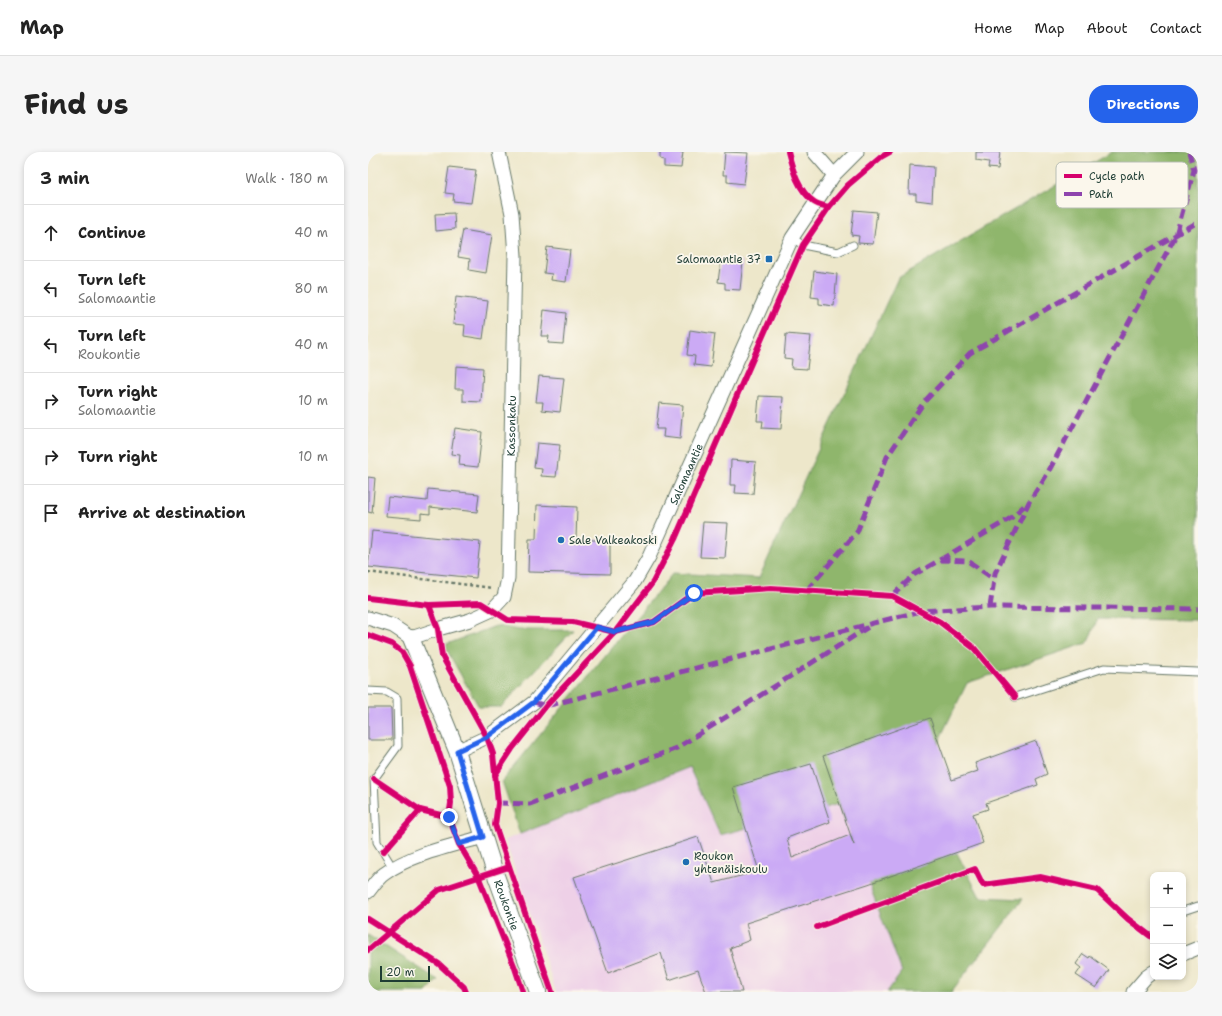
<!DOCTYPE html>
<html lang="en">
<head>
<meta charset="utf-8">
<style>
  :root { --surface:#fff; --page:#f6f6f6; --text:#222; --muted:#767676; --line:#e0e0e0; --accent:#2563eb }
  body { margin:0; font-family:"Shantell Sans",sans-serif; background:var(--page); color:var(--text) }
  .controls { position:absolute; right:12px; bottom:12px; display:grid; overflow:hidden; border-radius:8px; box-shadow:0 2px 6px #0003 }
  .controls button { width:36px; height:36px; display:grid; place-items:center; padding:0; border:0; border-bottom:1px solid var(--line); background:var(--surface); color:var(--text); font:20px sans-serif }
  .scale { position:absolute; left:12px; bottom:10px; width:50px; box-sizing:border-box; padding-left:4px; border:2px solid #1f3d34; border-top:0; font-size:11px; line-height:14px; white-space:nowrap; color:#1f3d34; -webkit-text-stroke:3px #fbf7ec; paint-order:stroke }
  .stop { position:absolute; width:12px; height:12px; margin:-9px; border:3px solid #2563eb; border-radius:50%; background:#fff }
  .stop.end { background:#2563eb; border-color:#fff; box-shadow:0 1px 4px #0008 }
  .list { margin:0; padding:0; list-style:none }
  h2 { display:flex; justify-content:space-between; align-items:center; height:52px; margin:0; padding:0 16px; font-size:17px }
  h2 small { font-size:13px; font-weight:400; color:var(--muted) }
  .list li { display:grid; grid-template-columns:26px 1fr auto; gap:12px; align-items:center; box-sizing:border-box; height:56px; padding:0 16px; border-top:1px solid var(--line) }
  .list b { display:block; font-size:15px; white-space:nowrap }
  .list p { margin:0; font-size:13px; white-space:nowrap; color:var(--muted) }
  .list em { font-size:13px; font-style:normal; color:var(--muted) }
  .icon { flex:none; width:22px; height:22px; fill:none; stroke:currentColor; stroke-width:2; stroke-linecap:round; stroke-linejoin:round }
  .map { position:relative; flex:none; width:830px; height:840px; overflow:hidden; border-radius:16px }
  header { display:flex; align-items:center; gap:24px; box-sizing:border-box; height:56px; padding:0 20px; background:var(--surface); border-bottom:1px solid var(--line) }
  header strong { font-size:19px }
  nav { display:flex; gap:22px; margin-inline-start:auto; font-size:14px }
  .intro { display:flex; align-items:center; justify-content:space-between; box-sizing:border-box; height:96px; padding:0 24px }
  h1 { margin:0; font-size:28px }
  .button { padding:10px 18px; border-radius:16px; background:var(--accent); color:#fff; font-size:14px; font-weight:700 }
  main { display:flex; gap:24px; padding:0 24px }
  aside { flex:1; background:var(--surface); border-radius:16px; box-shadow:0 2px 6px #0003 }
  .map>svg:first-child { display:block }
</style>
</head>
<body>
<header>
<strong>Map</strong>
<nav><a>Home</a><a>Map</a><a>About</a><a>Contact</a></nav>
</header>
<div class="intro"><h1>Find us</h1><a class="button">Directions</a></div>
<main>
<aside>
<h2>3 min<small>Walk · 180 m</small></h2>
<ul class="list">
<li><svg class="icon" aria-label="ahead" viewBox="0 0 24 24"><path d="M12 20V5M6 11l6-6 6 6"/></svg><div><b>Continue</b></div><em>40 m</em></li>
<li><svg class="icon" aria-label="left" viewBox="0 0 24 24"><path d="M17 20v-9H6M10 6l-5 5 5 5"/></svg><div><b>Turn left</b><p>Salomaantie</p></div><em>80 m</em></li>
<li><svg class="icon" aria-label="left" viewBox="0 0 24 24"><path d="M17 20v-9H6M10 6l-5 5 5 5"/></svg><div><b>Turn left</b><p>Roukontie</p></div><em>40 m</em></li>
<li><svg class="icon" aria-label="right" viewBox="0 0 24 24"><path d="M7 20v-9h11M14 6l5 5-5 5"/></svg><div><b>Turn right</b><p>Salomaantie</p></div><em>10 m</em></li>
<li><svg class="icon" aria-label="right" viewBox="0 0 24 24"><path d="M7 20v-9h11M14 6l5 5-5 5"/></svg><div><b>Turn right</b></div><em>10 m</em></li>
<li><svg class="icon" aria-label="arrive" viewBox="0 0 24 24"><path d="M6 21V4h12l-3 4 3 4H6"/></svg><div><b>Arrive at destination</b></div></li>
</ul>
</aside>
<div class="map">
<svg width="830" height="840" viewBox="0 0 830 840">
  <rect width="100%" height="100%" fill="#fbf7ec"/>
  <filter id="ink" filterUnits="userSpaceOnUse"><feTurbulence type="fractalNoise" baseFrequency=".025" numOctaves="2"/><feDisplacementMap in="SourceGraphic" scale="8" xChannelSelector="R" yChannelSelector="G"/><feConvolveMatrix kernelMatrix="1 2 1 2 8 2 1 2 1" color-interpolation-filters="sRGB"/></filter>
  <filter id="wash" filterUnits="userSpaceOnUse"><feTurbulence type="fractalNoise" baseFrequency=".012" numOctaves="4" result="noise"/><feDisplacementMap in="SourceGraphic" scale="16" xChannelSelector="R" yChannelSelector="G"/><feGaussianBlur stdDeviation="0.9" result="paint"/><feColorMatrix in="noise" values="0 0 0 0 0 0 0 0 0 0 0 0 0 0 0 0 0 1.4 0 .05"/><feComposite in="paint" operator="in"/></filter>
  <g filter="url(#wash)">
    <rect width="100%" height="100%" fill="#ede7ca"/>
    <!-- built -->
    <path fill="#eed0e7" d="M321,615L465,632L475,665L534,820L519,840H188L137,688Z"/>
    <!-- forest -->
    <g fill="#8fb66c" stroke="#577a50">
      <path d="M744,0H830V468L730,467L719,491L599,531L573,584L560,646L612,745L655,747L583,840H519L534,820L471,652L352,683L321,615L152,682L134,629L305,421L391,426L530,126Z"/>
      <path d="M128,474L151,478H205L133,555H111L76,493Z"/>
      <path d="M0,783L70,828L58,840H0Z"/>
    </g>
    <g id="blocks">
      <!-- building -->
      <g fill="#cbaaf5">
        <path d="M292,0H315L313,16L296,15V8L292,7Z"/>
        <path d="M357,0L380,1L376,32L359,30V23H355Z"/>
        <path d="M608,0H632L630,17L620,16L621,10L608,8Z"/>
        <path d="M542,13L566,15L564,50L548,48V42H541Z"/>
        <path d="M81,15L108,18L103,51L85,49L86,42L77,41Z"/>
        <path d="M486,58L509,60L505,92L490,91L491,84L483,83Z"/>
        <path d="M86,61L87,77L68,79L67,62Z"/>
        <path d="M95,78L124,83L118,121L101,118L102,107L90,105Z"/>
        <path d="M179,95L202,98L198,130L183,128L184,122L176,121Z"/>
        <path d="M353,107L375,109L372,138L357,137V131L350,130Z"/>
        <path d="M446,119L469,122L466,154L451,152V146L443,145Z"/>
        <path d="M88,145L120,149L115,187L96,184L97,173L85,172Z"/>
        <path d="M176,158L198,161L195,192L180,191L181,184H173Z"/>
        <path d="M322,178L347,182L343,215L326,213L327,204L319,203Z"/>
        <path d="M418,182L443,184L439,217L423,216L424,207L416,206Z"/>
        <path d="M88,214L115,216L113,250L95,249V237H87Z"/>
        <path d="M171,224L196,226L192,260L174,258L175,250H168Z"/>
        <path d="M391,244L415,245L413,277L394,276L395,269H389Z"/>
        <path d="M291,251L315,253L312,287L295,285L296,277H288Z"/>
        <path d="M87,276L114,280L110,315L91,313L92,303L83,302Z"/>
        <path d="M169,291L192,293L188,325L173,324L174,317L166,316Z"/>
        <path d="M363,308L388,310L385,342L367,341L368,333H362Z"/>
        <path d="M0,325L7,326L4,361L0,360Z"/>
        <path d="M60,337L111,342L109,360L62,355V362L53,361V367L18,364L20,345L59,349Z"/>
        <path d="M169,353L209,355L208,388H242V422L160,420L161,387H168Z"/>
        <path d="M335,370L360,371L357,406L332,405Z"/>
        <path d="M4,379L112,390L108,426L0,415Z"/>
        <path d="M0,556H23L24,588H0Z"/>
        <path d="M562,566L584,628L610,619L607,611L668,589L679,622L668,627L670,633L618,651L620,657L605,662L615,691L500,732L378,771L382,788L362,796L374,840H338L330,818L301,828L293,801L240,821L206,725L330,685L346,731L391,719L365,635L443,612L462,670L419,686L424,706L482,683L486,693L455,604Z"/>
        <path d="M715,802L721,806L722,804L741,818L728,836L708,823L713,816L708,812Z"/>
      </g>
    </g>
  </g>
  <g filter="url(#ink)">
    <use href="#blocks" fill-opacity="0" stroke="#677868" stroke-width="1"/>
    <g fill="none" stroke-linecap="round" stroke-linejoin="round">
      <!-- service casing -->
      <g stroke="#677868" stroke-width="9">
        <g id="service">
          <path d="M424,86L435,93L470,100L485,93"/>
          <path d="M0,539L19,540L29,546L30,594L6,627L9,690L25,716"/>
          <path d="M647,545L736,516L830,520"/>
          <path d="M815,759L830,754"/>
        </g>
      </g>
      <!-- minor casing -->
      <g stroke="#677868" stroke-width="15">
        <g id="minor">
          <path d="M446,0L466,23"/>
          <path id="s1" d="M0,466L25,474L43,486L70,477L102,468L124,458L136,445L140,426L147,104L144,62L131,0"/>
          <path id="s2" d="M89,599L119,585L166,550L267,429L281,405L424,86L466,23L489,0"/>
          <path d="M0,740C5,734 10,726 16,722C43,702 84,694 115,685"/>
          <path d="M815,802L830,796"/>
          <path d="M765,840L778,825L785,820"/>
        </g>
      </g>
      <!-- tertiary casing -->
      <g stroke="#677868" stroke-width="18">
        <g id="tertiary">
          <path id="s3" d="M43,486L89,599L127,721L170,840"/>
        </g>
      </g>
      <!-- path -->
      <path stroke="#677868" stroke-width="2.5" stroke-dasharray="3 3" stroke-linecap="butt" d="M0,420L124,436"/>
      <!-- service -->
      <use href="#service" stroke="#fff" stroke-width="7"/>
      <!-- minor -->
      <use href="#minor" stroke="#fff" stroke-width="13"/>
      <!-- tertiary -->
      <use href="#tertiary" stroke="#fff" stroke-width="16"/>
      <!-- quiet -->
      <g stroke="#8e44ad" stroke-width="5" stroke-dasharray="10 5" stroke-linecap="butt">
        <path d="M572,408L643,366L657,353"/>
        <path d="M439,438L489,380L519,305L556,250L602,201L830,70"/>
        <path d="M524,444L547,422L572,408L600,409L626,427"/>
        <path d="M622,455L627,421L661,350L678,324L808,83L826,18L821,0"/>
        <path d="M166,550L178,554L553,459L622,455L830,457"/>
        <path d="M130,651L162,652L309,596L502,474"/>
      </g>
      <!-- cycleway casing -->
      <g stroke="#fbf7ec" stroke-width="8">
        <g id="cycleway">
          <path d="M420,0C425,19 430,38 446,50C450,53 457,54 461,55"/>
          <path d="M0,446L61,453L113,451L140,468L205,470L247,480L286,470L326,441L403,436L524,444L572,470L606,496L647,545"/>
          <path d="M61,453L70,477L74,504L119,585L125,602L130,651L127,673L184,840"/>
          <path d="M0,483L24,492L34,500L42,514L82,634L83,651L81,665L91,692L111,726L147,816L155,840"/>
          <path d="M127,623L144,597L178,554L247,480L285,430L307,387L373,234L435,93L461,55L480,33L513,5L522,0"/>
          <path d="M6,627L52,658L81,665"/>
          <path d="M15,700L52,658"/>
          <path d="M0,767L71,812L96,835L98,840"/>
          <path d="M449,775L607,717L615,733L672,725L729,738L760,767L785,786"/>
          <path d="M0,798L71,738L141,715"/>
        </g>
      </g>
      <!-- cycleway -->
      <use href="#cycleway" stroke="#d6006c" stroke-width="6"/>
    </g>
  </g>
  <g fill="none" stroke-linecap="round" stroke-linejoin="round" filter="url(#ink)">
    <!-- route -->
    <path stroke="#2563eb" stroke-width="5" d="M81,665L91,692L115,685L89,599L119,585L166,550L229,475L247,480L286,470L326,441"/>
  </g>
  <!-- markers -->
  <g fill="#1f6fb2" stroke="#fbf7ec" stroke-width="1.5">
    <rect x="397" y="103" width="8" height="8" rx="2"/>
    <circle cx="193" cy="388" r="4"/>
    <circle cx="318" cy="710" r="4"/>
  </g>
  <g text-anchor="middle" stroke-width="3.5" stroke-linejoin="round" paint-order="stroke">
    <!-- poi labels -->
    <g font-size="11" fill="#1f3d34" stroke="#fbf7ec" text-anchor="start">
      <text x="393" y="111" text-anchor="end">Salomaantie 37</text>
      <text x="201" y="392">Sale Valkeakoski</text>
      <text x="326" y="708">Roukon<tspan x="326" dy="13">yhtenäiskoulu</tspan></text>
    </g>
    <!-- street labels -->
    <g font-size="11" fill="#1f3d34" stroke="#fbf7ec">
      <text dy="4" stroke="none"><textPath href="#s1" startOffset="323">Kassonkatu</textPath></text>
      <text dy="4" stroke="none"><textPath href="#s2" startOffset="368">Salomaantie</textPath></text>
      <text dy="4" stroke="none"><textPath href="#s3" startOffset="284">Roukontie</textPath></text>
    </g>
  </g>
  <!-- legend -->
  <rect x="688" y="10" width="132" height="46" rx="6" fill="#fbf7ec" stroke="#b9bfb5" stroke-width="1"/>
  <rect x="696" y="22" width="18" height="4" fill="#d6006c"/>
  <rect x="696" y="40" width="18" height="4" fill="#8e44ad"/>
  <g font-size="11" fill="#1f3d34">
    <text x="721" y="28">Cycle path</text>
    <text x="721" y="46">Path</text>
  </g>
</svg>
<div class="controls">
<button>+</button>
<button>−</button>
<button><svg class="icon" aria-label="layers" viewBox="0 0 24 24"><path d="M12 4l9 5-9 5-9-5zM3 14l9 5 9-5"/></svg></button>
</div>
<div class="scale">20 m</div>
<div class="stop" style="left:326px;top:441px"></div>
<div class="stop end" style="left:81px;top:665px"></div>
</div>
</main>
</body>
</html>
